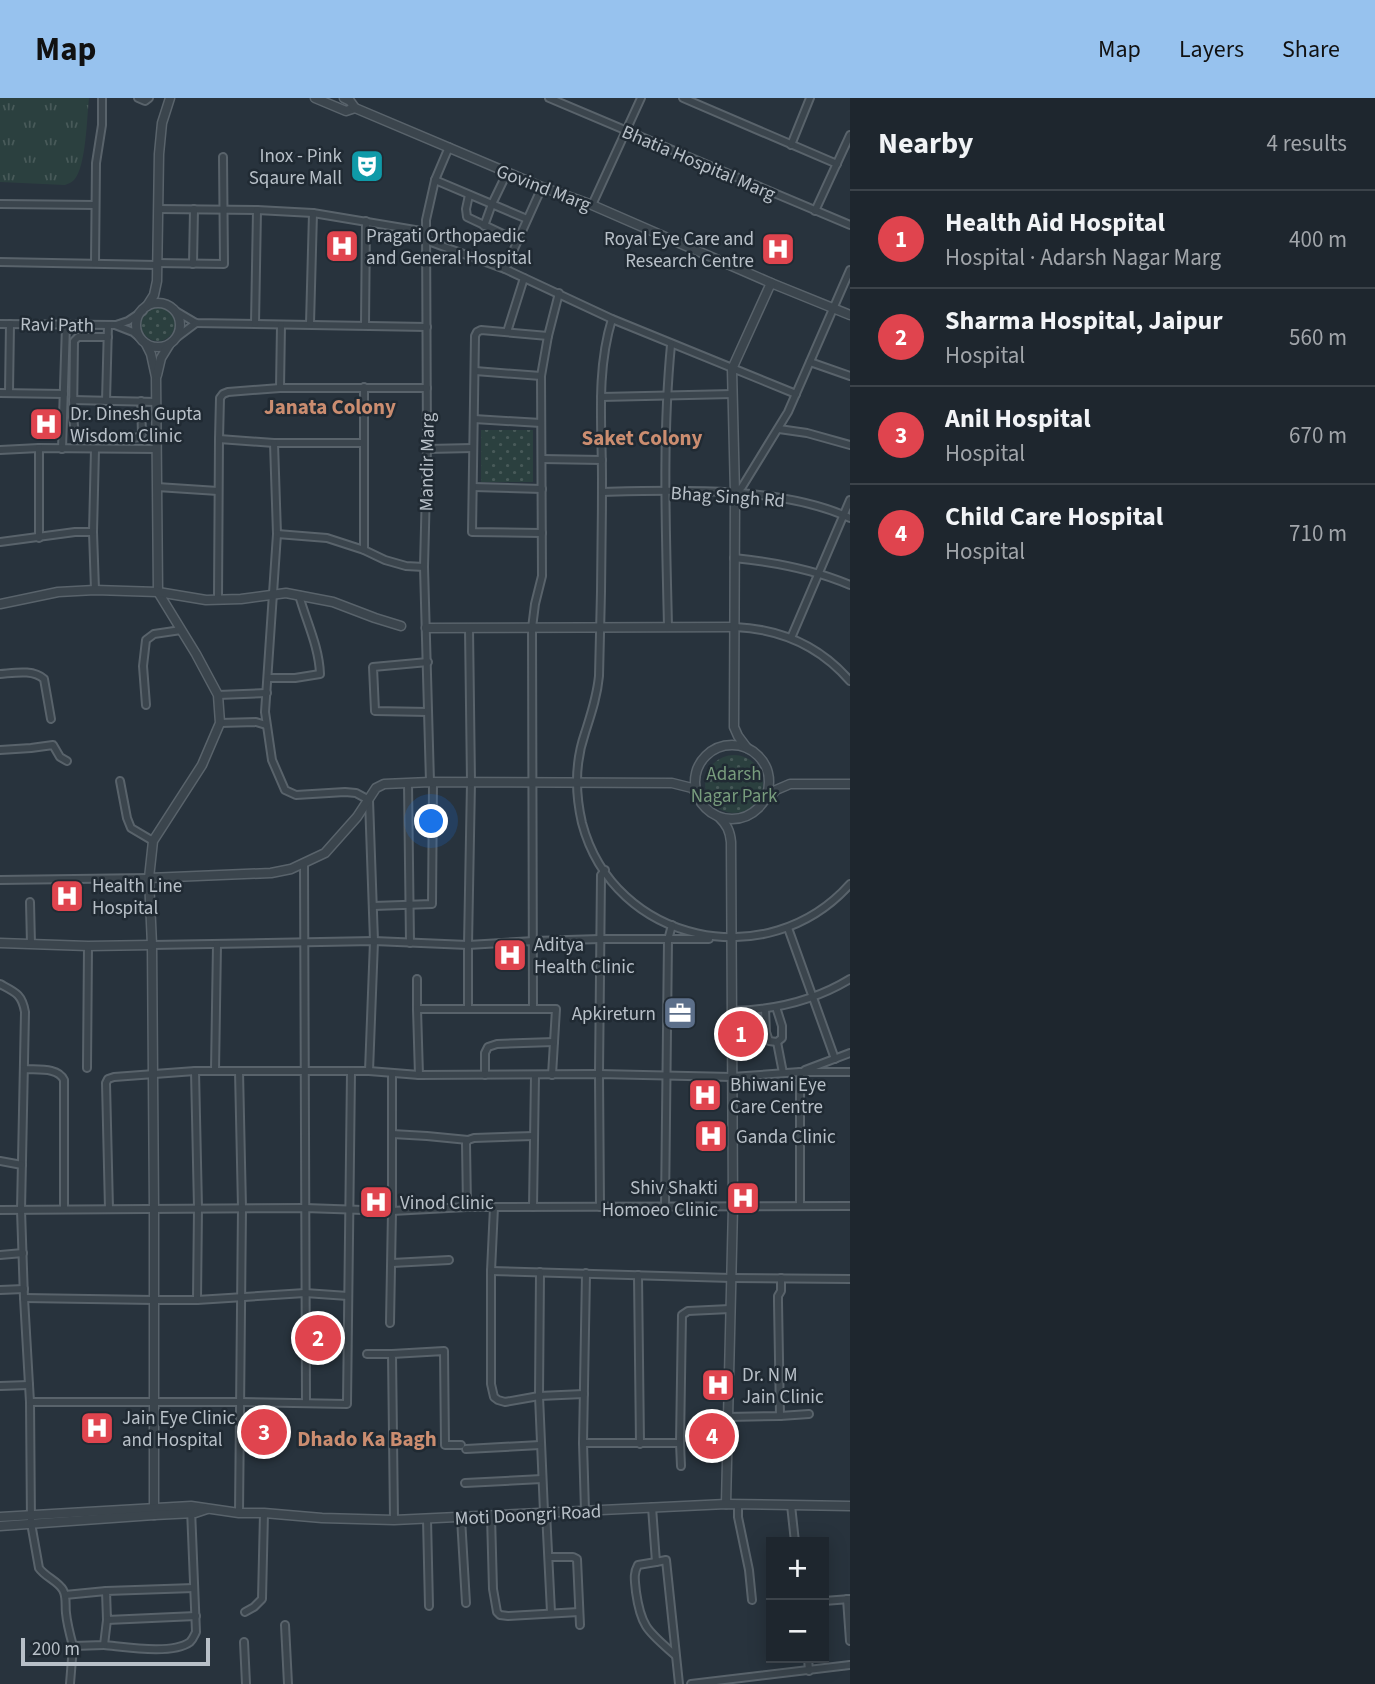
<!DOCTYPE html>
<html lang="en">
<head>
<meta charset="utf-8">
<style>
  :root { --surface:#1e262e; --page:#262e36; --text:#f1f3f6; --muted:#a1a5aa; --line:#3c434a; --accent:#97c2ee }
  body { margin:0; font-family:"Source Sans 3",sans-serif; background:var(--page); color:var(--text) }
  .controls { position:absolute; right:21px; bottom:21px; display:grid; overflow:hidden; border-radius:0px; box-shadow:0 4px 18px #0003 }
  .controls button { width:63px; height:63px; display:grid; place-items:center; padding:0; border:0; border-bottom:2px solid var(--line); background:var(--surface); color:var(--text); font:35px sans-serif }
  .scale { position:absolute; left:21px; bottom:18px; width:189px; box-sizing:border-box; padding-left:7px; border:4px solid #b8c0c8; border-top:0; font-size:19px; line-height:24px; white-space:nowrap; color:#b8c0c8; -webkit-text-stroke:5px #202a33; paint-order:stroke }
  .you { position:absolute; left:432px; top:724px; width:24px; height:24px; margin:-18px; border:5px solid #fff; border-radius:50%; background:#1a73e8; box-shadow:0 0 0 10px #1a73e833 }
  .badge { display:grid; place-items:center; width:46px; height:46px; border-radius:50%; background:var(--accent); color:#fff; font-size:23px; font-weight:700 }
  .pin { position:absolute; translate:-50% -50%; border:4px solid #fff; box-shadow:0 2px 7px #0006 }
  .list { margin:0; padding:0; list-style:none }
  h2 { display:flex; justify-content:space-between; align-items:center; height:91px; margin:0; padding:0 28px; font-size:30px }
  h2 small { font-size:23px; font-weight:400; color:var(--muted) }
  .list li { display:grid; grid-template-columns:46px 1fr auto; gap:21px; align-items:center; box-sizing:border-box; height:98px; padding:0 28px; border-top:2px solid var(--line) }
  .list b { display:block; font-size:26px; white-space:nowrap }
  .list p { margin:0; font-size:23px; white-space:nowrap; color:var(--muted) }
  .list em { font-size:23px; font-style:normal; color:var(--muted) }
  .map { position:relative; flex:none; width:850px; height:1586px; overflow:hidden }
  header { display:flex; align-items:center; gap:42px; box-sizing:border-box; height:98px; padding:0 35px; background:var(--accent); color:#111 }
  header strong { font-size:33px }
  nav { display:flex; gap:38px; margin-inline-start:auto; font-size:24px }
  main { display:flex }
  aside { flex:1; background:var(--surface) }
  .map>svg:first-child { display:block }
</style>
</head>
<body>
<header>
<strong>Map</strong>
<nav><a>Map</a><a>Layers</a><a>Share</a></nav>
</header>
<main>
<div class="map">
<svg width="850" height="1586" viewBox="0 0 850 1586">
  <defs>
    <pattern id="grass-tufts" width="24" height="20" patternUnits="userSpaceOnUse" patternTransform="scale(1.75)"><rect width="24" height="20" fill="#2b403f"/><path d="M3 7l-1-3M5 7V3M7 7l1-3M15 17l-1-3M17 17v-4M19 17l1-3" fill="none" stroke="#485a59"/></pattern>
    <pattern id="park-dots" width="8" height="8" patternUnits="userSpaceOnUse" patternTransform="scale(1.75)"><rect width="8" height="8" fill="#2b403f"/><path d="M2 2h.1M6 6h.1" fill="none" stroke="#485a59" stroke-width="1.8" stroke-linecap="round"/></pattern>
  </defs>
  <rect width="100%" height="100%" fill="#28333d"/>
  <!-- grass -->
  <path fill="url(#grass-tufts)" d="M0,0H89C87,18 86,70 74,82C72,84 68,86 65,87L0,84Z"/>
  <!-- park -->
  <g fill="url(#park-dots)">
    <circle cx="158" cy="226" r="17"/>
    <rect x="481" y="332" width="52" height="52"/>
    <circle cx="734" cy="686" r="29"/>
  </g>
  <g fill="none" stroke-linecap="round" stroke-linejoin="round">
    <!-- minor casing -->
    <g stroke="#59636b" stroke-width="10">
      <g id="minor">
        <path d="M138,0L145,3L149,0"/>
        <path d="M549,0L850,127"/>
        <path d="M683,0L837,66"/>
        <path d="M791,47L810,0"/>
        <path d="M435,82L527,121"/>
        <path d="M469,97L466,111L467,119L518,143"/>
        <path d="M0,106L95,107"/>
        <path d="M592,107L641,0"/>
        <path d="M158,111L257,112L313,115L427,134"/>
        <path d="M815,113L850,37"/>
        <path d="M484,128L492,106L507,75"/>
        <path d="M428,143L505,171L612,221L796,296"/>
        <path d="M0,164L157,167"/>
        <path d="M95,165L96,65L102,27V0"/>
        <path d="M157,165L224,166L223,59"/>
        <path d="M193,166L194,111"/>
        <path d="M505,171L542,89"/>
        <path d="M174,212L196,225L427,229"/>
        <path d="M612,221C596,273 602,327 602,380C602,446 601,512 599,578C597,599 591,616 585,635C575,664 575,695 582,725C614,846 768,878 850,786"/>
        <path d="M0,226L115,227L133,234L140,240"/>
        <path d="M255,226L257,112"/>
        <path d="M310,226L313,115"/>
        <path d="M116,227L128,223L143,213"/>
        <path d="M365,227L366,123"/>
        <path d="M507,234L524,180"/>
        <path d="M108,239H78L74,243L73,319L75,336L79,340H133L139,339L142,336L141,303"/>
        <path d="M176,240L196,225"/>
        <path d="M810,264L850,278"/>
        <path d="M475,273L541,278"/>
        <path d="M280,290L281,227"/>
        <path d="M9,294L10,226"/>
        <path d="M0,295L64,296"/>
        <path d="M601,299L733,296"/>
        <path d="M73,302L156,304"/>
        <path d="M106,303L108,227"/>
        <path d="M474,321L541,325"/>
        <path d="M779,331L807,335L850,347"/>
        <path d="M219,341L274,345H364"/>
        <path d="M274,345L277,436L265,614L272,662L285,692L296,697L345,694L356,695L369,702L374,843L369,973"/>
        <path d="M62,351L66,227"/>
        <path d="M95,351L93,434L95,492"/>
        <path d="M427,351L473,350"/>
        <path d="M0,352L39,350L157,351"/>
        <path d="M542,361L602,362"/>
        <path d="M157,389L218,393"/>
        <path d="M473,389L542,391"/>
        <path d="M602,394C677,392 781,388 850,420"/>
        <path d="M735,396L742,389L788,314L850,172"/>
        <path d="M542,435L472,434L475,238L477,234L481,232L548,238"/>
        <path d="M277,436L327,440L364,452L385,462L406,468L424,469"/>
        <path d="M39,440V350"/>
        <path d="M0,444L75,434H93"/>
        <path d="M364,452V289"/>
        <path d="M734,460C774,464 813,471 850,487"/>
        <path d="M218,501L219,341L220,300L223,296L228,294L280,290H427"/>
        <path d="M668,529C666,435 662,340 671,247"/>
        <path d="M735,529C781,531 819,547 850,583"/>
        <path d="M791,540L850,402"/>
        <path d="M428,564L373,569L375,613L428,614"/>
        <path d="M0,576C14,575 33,571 44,581L51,621"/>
        <path d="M268,580H295L320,576C319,548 306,523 299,497"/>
        <path d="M218,597L267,595"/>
        <path d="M146,607L143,568L146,542L154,536L181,532"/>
        <path d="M220,625L256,624L266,627"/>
        <path d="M0,652L31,650L53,647L60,659L67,663"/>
        <path d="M120,683L127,720L131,730L153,743"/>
        <path d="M430,684L424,469L427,351L426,122L435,82L449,49"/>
        <path d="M408,685L410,845"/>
        <path d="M304,765L306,1305"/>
        <path d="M0,782L149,780"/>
        <path d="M30,804L31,846"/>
        <path d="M373,808L432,806L433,684"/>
        <path d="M788,830L835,961"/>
        <path d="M152,847L374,843L468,847L534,843L600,841H709"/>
        <path d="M417,881V911"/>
        <path d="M0,886C15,894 22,896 25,914L21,1112L24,1200L30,1304L31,1425L39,1470C45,1479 58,1483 63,1492C67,1499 65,1508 66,1515C67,1526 70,1537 73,1548"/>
        <path d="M468,911V847L471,684L469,530"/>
        <path d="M533,911L532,530L535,506L542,478L541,278L548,238L559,195"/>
        <path d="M765,911L766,934L769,943L777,944L782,940V928L776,909"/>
        <path d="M732,913C773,912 814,903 850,881"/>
        <path d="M777,944L783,975"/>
        <path d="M87,970L88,848"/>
        <path d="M24,971C38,972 58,969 64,982V1111"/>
        <path d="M805,972L850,955"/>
        <path d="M195,973L198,1110L197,1202"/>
        <path d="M215,973L217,846"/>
        <path d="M239,973L242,1110L239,1415"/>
        <path d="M800,974V1108"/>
        <path d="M419,977L417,911H556L552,977"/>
        <path d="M485,977V955L488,949L497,946L554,944"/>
        <path d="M392,1036L427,1038L468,1042"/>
        <path d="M0,1063L22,1067"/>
        <path d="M467,1109L466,1045L468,1042L474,1040L534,1038"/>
        <path d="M494,1109L491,1173V1286L494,1299L498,1302L505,1304L539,1298L584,1296"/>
        <path d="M533,1109L535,977"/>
        <path d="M600,1109L599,976L601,777L605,772"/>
        <path d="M665,1109L668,842L672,827"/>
        <path d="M109,1111L106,985L108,981L114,979L195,973H369L419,977L599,976L732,979L800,974H850"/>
        <path d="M0,1112L305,1110L392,1113L467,1109L850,1108"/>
        <path d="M0,1157L23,1155"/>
        <path d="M392,1165L449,1162"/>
        <path d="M491,1173L731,1180L850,1181"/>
        <path d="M540,1174L539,1298L544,1414"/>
        <path d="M638,1177L640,1346"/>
        <path d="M0,1192L24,1191"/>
        <path d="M24,1200L154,1202H197L305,1195L348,1198"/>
        <path d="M390,1225L392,1113V976"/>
        <path d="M367,1256H392"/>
        <path d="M0,1288L29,1287"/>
        <path d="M30,1304H240L347,1306L351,974"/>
        <path d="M780,1318L809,1316"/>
        <path d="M727,1319L780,1318L778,1204V1198L781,1193V1180"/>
        <path d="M583,1345H680L682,1217L688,1213L730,1211"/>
        <path d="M680,1345L681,1368"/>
        <path d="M466,1351L540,1347"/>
        <path d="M465,1385L542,1381"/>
        <path d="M738,1406V1419L749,1472L752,1502"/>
        <path d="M791,1407L795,1444"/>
        <path d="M652,1409L656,1464L666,1462L679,1586"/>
        <path d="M585,1413L583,1345L586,1175"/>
        <path d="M546,1414L551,1514"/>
        <path d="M491,1418L493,1491L497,1514L500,1517L508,1518L579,1514"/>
        <path d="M461,1420L466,1505"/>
        <path d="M427,1421L429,1508"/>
        <path d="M394,1422L392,1256L444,1253L445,1347H461"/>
        <path d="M549,1459H573L577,1461L580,1527"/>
        <path d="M656,1464L638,1467C633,1476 635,1483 636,1494C641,1530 649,1534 675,1557"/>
        <path d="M194,1490L106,1493L107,1522L196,1518"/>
        <path d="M65,1497L106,1493"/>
        <path d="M847,1501L850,1543"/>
        <path d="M824,1503L850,1501"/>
        <path d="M245,1514L254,1509L262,1501L264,1415"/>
        <path d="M285,1527L288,1586"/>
        <path d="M244,1544L246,1586"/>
        <path d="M104,1547C126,1549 172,1557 190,1544C193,1541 194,1538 196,1534L191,1411"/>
        <path d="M808,1560L809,1573"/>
        <path d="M70,1586L73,1548L104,1547L107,1522"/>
        <path d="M691,1586L850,1567"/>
      </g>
    </g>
    <!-- tertiary casing -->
    <g stroke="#59636b" stroke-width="11">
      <g id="tertiary">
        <path d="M315,0L346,13L355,10"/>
        <path d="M344,0L350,3L355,10L542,89L592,107L771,185L850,217"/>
        <circle cx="158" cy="227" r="22"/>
        <path d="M147,208L154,197L157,183L159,56L162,25L170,0"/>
        <path d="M146,246L151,256L156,279L158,494L196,556L218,597L220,625L202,667L153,743L149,780L152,847L154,1111V1417"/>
        <path d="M157,277L161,260L169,247"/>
        <path d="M0,506L58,494L95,492L158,494L206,502L241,501L286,495L333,504L375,520L401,528"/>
        <path d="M426,530L735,529"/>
        <circle cx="732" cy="684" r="37"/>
        <path d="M747,650L738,638L734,629L735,396L732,271L771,185"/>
        <path d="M767,701L776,692L790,686H850"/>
        <path d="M719,719C727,727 730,733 731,744L733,1108L726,1406"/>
        <path d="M149,780L271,775L291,771L325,755L357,719L376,690L384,686L430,684L672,685L692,690L698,697"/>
        <path d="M0,845L88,848L152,847"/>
        <path d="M0,1419L191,1408L239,1415H264L322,1420L394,1422L726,1406L850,1408"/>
        <path d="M0,1428L154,1417L195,1415L207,1411"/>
      </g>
    </g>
    <!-- minor -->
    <use href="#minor" stroke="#3b454d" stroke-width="6"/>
    <!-- tertiary -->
    <use href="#tertiary" stroke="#3b454d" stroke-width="8"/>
  </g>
  <!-- icons -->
  <defs>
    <g id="theatre-square" transform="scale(1.75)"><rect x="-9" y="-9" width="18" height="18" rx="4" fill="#0f9aa8" stroke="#202a33"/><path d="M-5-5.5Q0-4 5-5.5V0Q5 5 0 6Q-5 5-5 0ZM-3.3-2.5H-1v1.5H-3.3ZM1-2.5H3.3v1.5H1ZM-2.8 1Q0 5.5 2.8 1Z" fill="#fff"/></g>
    <g id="hospital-square" transform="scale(1.75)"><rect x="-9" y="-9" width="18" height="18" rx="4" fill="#e0444e" stroke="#202a33"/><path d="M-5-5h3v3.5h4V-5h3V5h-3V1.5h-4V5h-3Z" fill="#fff"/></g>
    <g id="office-square" transform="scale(1.75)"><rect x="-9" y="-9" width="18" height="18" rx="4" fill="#5c6f8a" stroke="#202a33"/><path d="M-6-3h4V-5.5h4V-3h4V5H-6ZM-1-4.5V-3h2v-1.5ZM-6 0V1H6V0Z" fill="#fff"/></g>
  </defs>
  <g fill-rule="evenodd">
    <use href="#theatre-square" x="367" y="68"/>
    <use href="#hospital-square" x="342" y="148"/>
    <use href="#hospital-square" x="778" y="151"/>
    <use href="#hospital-square" x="46" y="326"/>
    <use href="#hospital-square" x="67" y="798"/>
    <use href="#hospital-square" x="510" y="857"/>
    <use href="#office-square" x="680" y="915"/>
    <use href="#hospital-square" x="705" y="997"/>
    <use href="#hospital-square" x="711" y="1038"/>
    <use href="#hospital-square" x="743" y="1100"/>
    <use href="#hospital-square" x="376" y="1104"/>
    <use href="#hospital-square" x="718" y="1287"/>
    <use href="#hospital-square" x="97" y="1330"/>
  </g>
  <g text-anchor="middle" stroke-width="5" stroke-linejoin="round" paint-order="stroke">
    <!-- poi labels -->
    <g font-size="19" fill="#b8c0c8" stroke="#202a33" text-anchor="start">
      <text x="342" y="64" text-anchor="end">Inox - Pink<tspan x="342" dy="22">Sqaure Mall</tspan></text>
      <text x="366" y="144">Pragati Orthopaedic<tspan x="366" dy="22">and General Hospital</tspan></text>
      <text x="754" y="147" text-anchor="end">Royal Eye Care and<tspan x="754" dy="22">Research Centre</tspan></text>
      <text x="70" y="322">Dr. Dinesh Gupta<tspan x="70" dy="22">Wisdom Clinic</tspan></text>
      <text x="92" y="794">Health Line<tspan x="92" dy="22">Hospital</tspan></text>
      <text x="534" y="853">Aditya<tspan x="534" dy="22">Health Clinic</tspan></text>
      <text x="656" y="922" text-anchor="end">Apkireturn</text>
      <text x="730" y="993">Bhiwani Eye<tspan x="730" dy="22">Care Centre</tspan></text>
      <text x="736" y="1045">Ganda Clinic</text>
      <text x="718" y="1096" text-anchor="end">Shiv Shakti<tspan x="718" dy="22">Homoeo Clinic</tspan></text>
      <text x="400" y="1111">Vinod Clinic</text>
      <text x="742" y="1283">Dr. N M<tspan x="742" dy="22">Jain Clinic</tspan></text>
      <text x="122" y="1326">Jain Eye Clinic<tspan x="122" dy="22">and Hospital</tspan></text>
    </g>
    <!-- street labels -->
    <g font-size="19" fill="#b8c0c8" stroke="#202a33">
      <text transform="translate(699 64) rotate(23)" y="7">Bhatia Hospital Marg</text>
      <text transform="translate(544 89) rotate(21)" y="7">Govind Marg</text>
      <text transform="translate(57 226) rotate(1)" y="7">Ravi Path</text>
      <text transform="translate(426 364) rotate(-89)" y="7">Mandir Marg</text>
      <text transform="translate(728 398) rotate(4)" y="7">Bhag Singh Rd</text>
      <text transform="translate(528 1416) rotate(-3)" y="7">Moti Doongri Road</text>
    </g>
    <!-- park labels -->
    <g font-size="19" fill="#789c7d" stroke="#202a33">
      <text x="734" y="682">Adarsh<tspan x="734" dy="22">Nagar Park</tspan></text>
    </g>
    <!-- neighbourhood labels -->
    <g font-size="21" font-weight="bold" fill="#cb8d70" stroke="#202a33">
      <text x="330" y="316">Janata Colony</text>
      <text x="642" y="347">Saket Colony</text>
      <text x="367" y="1348">Dhado Ka Bagh</text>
    </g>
  </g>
</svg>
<div class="controls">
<button>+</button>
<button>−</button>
</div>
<div class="scale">200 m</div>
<div class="you"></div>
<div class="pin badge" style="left:741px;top:936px;background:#e0444e">1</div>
<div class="pin badge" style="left:318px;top:1240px;background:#e0444e">2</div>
<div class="pin badge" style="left:264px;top:1334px;background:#e0444e">3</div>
<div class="pin badge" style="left:712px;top:1338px;background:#e0444e">4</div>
</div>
<aside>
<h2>Nearby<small>4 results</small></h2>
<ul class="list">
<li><span class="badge" style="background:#e0444e">1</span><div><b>Health Aid Hospital</b><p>Hospital · Adarsh Nagar Marg</p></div><em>400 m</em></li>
<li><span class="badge" style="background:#e0444e">2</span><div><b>Sharma Hospital, Jaipur</b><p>Hospital</p></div><em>560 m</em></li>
<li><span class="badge" style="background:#e0444e">3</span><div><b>Anil Hospital</b><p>Hospital</p></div><em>670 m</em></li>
<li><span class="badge" style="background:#e0444e">4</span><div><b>Child Care Hospital</b><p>Hospital</p></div><em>710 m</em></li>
</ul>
</aside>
</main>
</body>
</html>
